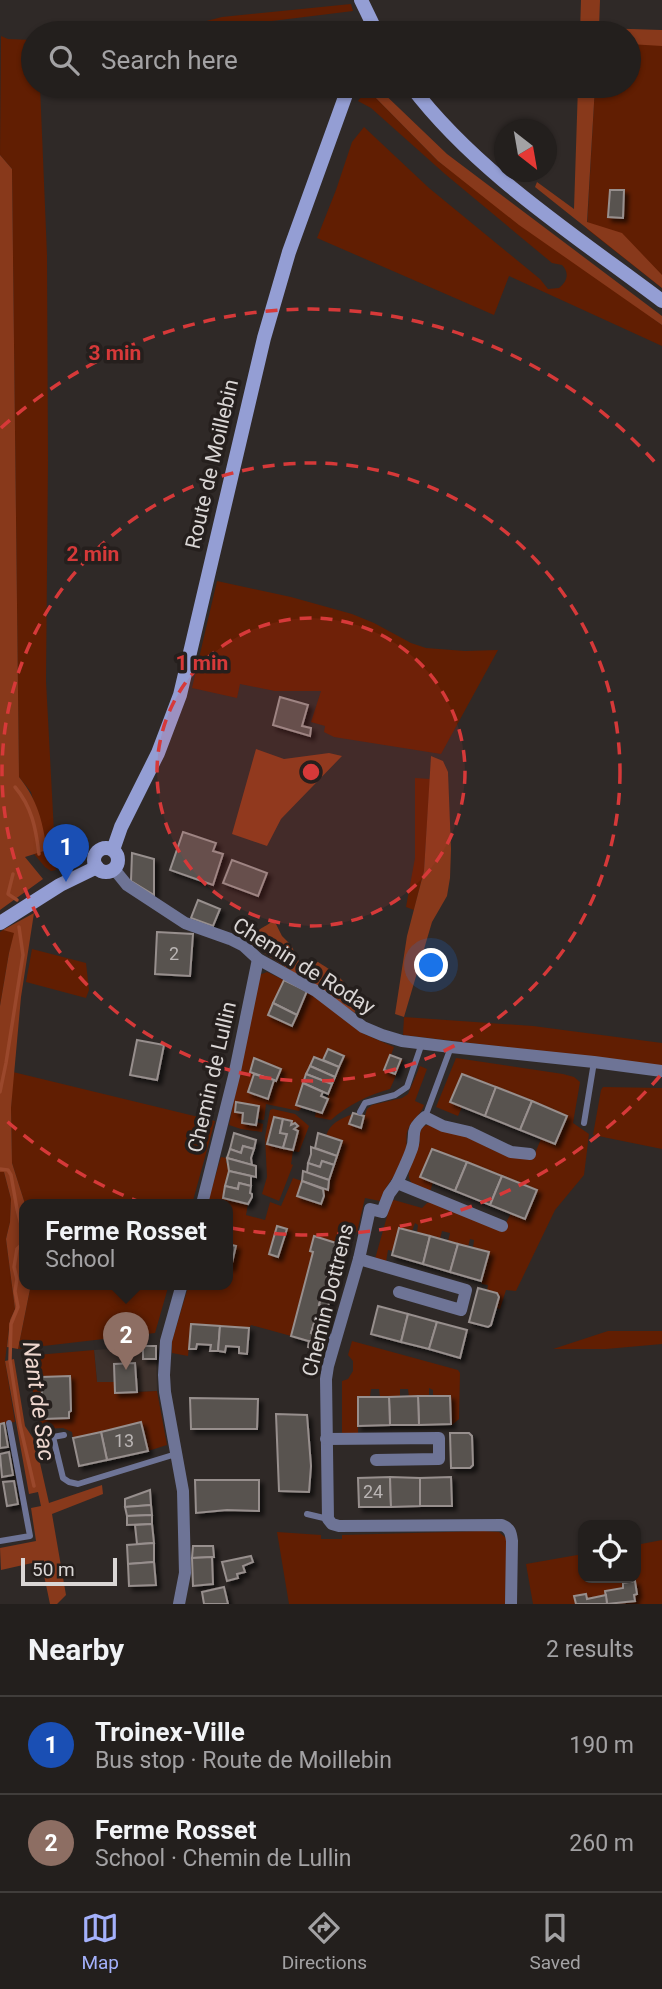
<!DOCTYPE html>
<html lang="en">
<head>
<meta charset="utf-8">
<style>
  :root { --surface:#231f1d; --page:#2b2726; --text:#f1f3f6; --muted:#a3a2a4; --line:#403d3b; --accent:#a4b1fc }
  body { margin:0; font-family:Roboto,sans-serif; background:var(--page); color:var(--text) }
  .controls { position:absolute; right:21px; bottom:21px; display:grid; overflow:hidden; border-radius:14px; box-shadow:0 2px 5px #0004 }
  .controls button { width:63px; height:63px; display:grid; place-items:center; padding:0; border:0; border-bottom:2px solid var(--line); background:var(--surface); color:var(--text); font:35px sans-serif }
  .compass { position:absolute; left:494px; top:119px; width:63px; height:63px; border-radius:50%; background:var(--surface); box-shadow:0 2px 5px #0004; rotate:149deg }
  .scale { position:absolute; left:21px; bottom:18px; width:96px; box-sizing:border-box; padding-left:7px; border:4px solid #dad6d5; border-top:0; font-size:19px; line-height:24px; white-space:nowrap; color:#dad6d5; -webkit-text-stroke:5px #251f1d; paint-order:stroke }
  .you { position:absolute; left:432px; top:966px; width:24px; height:24px; margin:-18px; border:5px solid #fff; border-radius:50%; background:#1a73e8; box-shadow:0 0 0 10px #1a73e833 }
  .badge { display:grid; place-items:center; width:46px; height:46px; border-radius:50%; background:var(--accent); color:#fff; font-size:23px; font-weight:700 }
  .pin { position:absolute; translate:-50% -58px; filter:drop-shadow(0 2px 4px #0008) }
  .pin::after { content:''; position:absolute; top:37px; width:24px; height:21px; background:inherit; clip-path:polygon(0 0,100% 0,50% 100%) }
  .popup { position:absolute; left:19px; top:1199px; width:214px; height:91px; box-sizing:border-box; display:grid; place-content:center; border-radius:14px; background:var(--surface); filter:drop-shadow(0 2px 5px #0005); font-size:23px; white-space:nowrap; color:var(--muted) }
  .popup b { font-size:26px; color:var(--text) }
  .popup::after { content:''; position:absolute; left:50%; top:100%; margin-left:-14px; border:14px solid transparent; border-top-color:var(--surface) }
  .list { margin:0; padding:0; list-style:none }
  h2 { display:flex; justify-content:space-between; align-items:center; height:91px; margin:0; padding:0 28px; font-size:30px }
  h2 small { font-size:23px; font-weight:400; color:var(--muted) }
  .list li { display:grid; grid-template-columns:46px 1fr auto; gap:21px; align-items:center; box-sizing:border-box; height:98px; padding:0 28px; border-top:2px solid var(--line) }
  .list b { display:block; font-size:26px; white-space:nowrap }
  .list p { margin:0; font-size:23px; white-space:nowrap; color:var(--muted) }
  .list em { font-size:23px; font-style:normal; color:var(--muted) }
  .icon { flex:none; width:38px; height:38px; fill:none; stroke:currentColor; stroke-width:2; stroke-linecap:round; stroke-linejoin:round }
  .map { position:relative; flex:none; width:662px; height:1604px; overflow:hidden }
  .search { position:absolute; background:var(--surface); box-shadow:0 2px 5px #0004; left:21px; right:21px; top:21px; height:77px; display:flex; align-items:center; gap:18px; box-sizing:border-box; padding:0 24px; border-radius:38px; color:var(--muted); font-size:26px }
  .sheet { height:287px; background:var(--surface) }
  nav { display:flex; justify-content:space-around; align-items:center; box-sizing:border-box; height:98px; border-top:2px solid var(--line); background:var(--surface); font-size:19px; color:var(--muted) }
  nav a { display:grid; justify-items:center; gap:4px }
  nav .on { color:var(--accent) }
  .map>svg:first-child { display:block }
</style>
</head>
<body>
<div class="map">
<svg width="662" height="1604" viewBox="0 0 662 1604">
  <defs>
    <filter id="shadow"><feDropShadow dx="4" dy="4" stdDeviation="2" flood-color="#0009"/></filter>
  </defs>
  <rect width="100%" height="100%" fill="#2f2927"/>
  <!-- built -->
  <path fill="#3d312c" d="M156,1346L157,1391L115,1393L97,1382L94,1350Z"/>
  <!-- green -->
  <g fill="#611e02" fill-rule="evenodd">
    <path d="M351,4L353,11L176,33H140L187,26L222,17Z"/>
    <path d="M662,30V288L587,229L595,86H629V33Z"/>
    <path d="M1,36L8,39L33,40V86H40L47,255L48,461L46,681L56,870L51,871L45,867L34,854L47,850L31,792L19,777L12,169L0,155Z"/>
    <path d="M367,89L438,161L662,325V346L509,276L494,315L317,238L336,190L352,142L364,127L429,188L540,279L548,289L559,288C567,282 570,273 562,265L552,263L445,174L371,108L358,101Z"/>
    <path d="M217,581L291,597L352,614L374,623L411,643L426,648L465,651L498,650L441,754L334,737L324,732L325,726L311,722L321,691H275L240,684L237,698L192,688Z"/>
    <path d="M415,778L430,779L424,871L414,910L406,907L415,858Z"/>
    <path d="M3,930L15,932L9,953L0,1006V932Z"/>
    <path d="M32,949L86,963L89,990L86,998L26,982Z"/>
    <path d="M267,972L311,993L362,1033L394,1047L391,1055L403,1060L390,1089C368,1095 348,1105 331,1120L315,1117L316,1111L322,1112L339,1067L314,1057L298,1095L302,1107L299,1111L266,1104L264,1120L257,1119L259,1106L236,1102L235,1112L243,1113L242,1123L255,1125L256,1122L263,1124L262,1132L241,1129L229,1125L259,975Z"/>
    <path d="M404,1017L533,1026L662,1043V1066L403,1035Z"/>
    <path d="M456,1058L563,1074L574,1077L580,1082L573,1123L589,1134L584,1175L555,1210L516,1291L506,1290L500,1309L496,1308L487,1291L488,1285L482,1284L481,1281L489,1252L473,1248L474,1240L470,1239L468,1247L448,1241L450,1233L442,1231L440,1239L417,1233L418,1225L415,1223L412,1231L399,1228L393,1251L388,1250L386,1262L375,1259L391,1202L394,1200L422,1208L427,1203H434L506,1223L511,1213L525,1219L537,1191L432,1149L420,1177L433,1182L430,1192C425,1190 418,1188 414,1185C401,1176 416,1153 420,1142L418,1137L423,1126L429,1125L467,1137L497,1152L520,1158H533L541,1139L555,1144L567,1116L462,1074L450,1102L462,1107L458,1116L436,1107Z"/>
    <path d="M420,1066L427,1069L415,1101L424,1105C421,1115 413,1118 409,1127C404,1137 408,1145 406,1153C401,1171 385,1184 380,1201L365,1198L357,1232L352,1231L348,1246L314,1237L310,1251L313,1252L291,1336L251,1325L249,1328L191,1324L188,1356L172,1353V1341L189,1284H228V1204H207L221,1157L227,1158L226,1162L230,1168L223,1198L248,1204L246,1215L265,1220L270,1202L281,1206L293,1178L302,1181L297,1196L321,1204L323,1189L328,1190V1182L341,1142L326,1136C330,1123 340,1119 353,1114L361,1128L367,1109L372,1105L402,1098L408,1094Z"/>
    <path d="M13,1072L215,1121L192,1204H25L12,1163L11,1108Z"/>
    <path d="M603,1087L662,1088V1149L593,1135L601,1090Z"/>
    <path d="M273,1109L295,1114L309,1126L299,1152L293,1151L291,1164L293,1165L279,1201L262,1194L267,1177L265,1137L270,1110ZM274,1117L291,1121V1125L294,1130L298,1131L293,1150L267,1143Z"/>
    <path d="M0,1172H4L11,1199L10,1222L6,1239L15,1309L10,1320L5,1361L15,1422L0,1424Z"/>
    <path d="M31,1284H169L155,1333L18,1349Z"/>
    <path d="M608,1331H662V1344L606,1349H553Z"/>
    <path d="M352,1341L458,1370L460,1373L459,1419L451,1426L450,1396H433V1390L429,1388V1396L409,1397L408,1389H400V1397H380L379,1389H371L370,1397L358,1399V1435H342V1381L348,1379L353,1371V1361L348,1355Z"/>
    <path d="M94,1350L97,1382H114L115,1393L157,1391L167,1445L148,1451L141,1422L73,1438L72,1432L63,1428L41,1429L25,1356Z"/>
    <path d="M484,1531L499,1532L506,1538L507,1546L505,1604H289L277,1532L321,1535V1539H342V1535Z"/>
    <path d="M662,1540V1604H533L526,1564L583,1554V1578H636V1545Z"/>
  </g>
  <!-- forest -->
  <g fill="#88391b">
    <path d="M581,0H600L599,28L662,30V46L629,44V33H580Z"/>
    <path d="M369,86H376L447,154L662,316V325L519,225L438,161L367,89Z"/>
    <path d="M578,86H595L587,222L622,233L662,275V288L535,187L537,182L574,209Z"/>
    <path d="M0,155L12,169L19,777C38,801 42,820 47,850L25,857L43,879L0,910Z"/>
    <path d="M256,749L284,759L329,753L342,756L281,819L267,846L232,834Z"/>
    <path d="M431,756L443,761L448,772L451,849L450,878L447,896L432,922L404,1017L395,1014L407,936L424,871Z"/>
    <path d="M34,913L21,997L11,1108L12,1163L25,1204L24,1284H31L18,1349L7,1347L10,1320L15,1309L6,1239L10,1222L11,1199L4,1172H0V1006L9,953L14,933L3,930Z"/>
    <path d="M272,921L276,924L282,936L291,945L301,966L318,962C339,975 354,986 355,1013L246,941L254,940C254,929 265,928 272,921Z"/>
    <path d="M14,1359L25,1426L35,1441L49,1503L102,1485L103,1494L52,1514L66,1595L57,1604H50L41,1561L1,1570L0,1548L36,1541L31,1508L41,1506L38,1492L29,1494L5,1361Z"/>
  </g>
  <g fill="none" stroke-linecap="round" stroke-linejoin="round">
    <!-- stream -->
    <g stroke="#9a482c" stroke-width="3.5">
      <path d="M15,787C32,807 36,829 39,854"/>
      <path d="M13,874L8,894L17,900"/>
      <path d="M0,1092L6,1063L23,955L19,927"/>
      <path d="M0,1169L8,1170L11,1175L17,1209L24,1236"/>
      <path d="M24,1242L17,1249L14,1267L17,1279L15,1291L18,1307L11,1324L10,1360L20,1425L34,1486"/>
    </g>
  </g>
  <!-- building -->
  <g fill="#595250" stroke="#978f8d" stroke-width="2" filter="url(#shadow)">
    <path d="M610,190H624L623,218L608,217Z"/>
    <path d="M280,697L308,705L302,726L311,728L310,736L273,725Z"/>
    <path d="M183,832L216,843L213,851L223,854L213,885L170,870Z"/>
    <path d="M132,853L154,859V895L131,881Z"/>
    <path d="M232,860L267,873L258,896L223,883Z"/>
    <path d="M198,900L220,909L213,926L191,918Z"/>
    <path d="M157,932L193,934L190,976L155,974Z"/>
    <path d="M284,980L307,991L297,1015L273,1003Z"/>
    <path d="M273,1003L297,1015L292,1026L268,1015Z"/>
    <path d="M137,1040L164,1045L157,1080L130,1075Z"/>
    <path d="M328,1049L344,1056L339,1067L323,1060Z"/>
    <path d="M390,1055L401,1059L395,1074L384,1070Z"/>
    <path d="M314,1057L339,1067L335,1077L310,1066Z"/>
    <path d="M254,1058L281,1069L276,1081L250,1072Z"/>
    <path d="M310,1066L335,1077L332,1084L306,1074Z"/>
    <path d="M254,1074L274,1080L268,1099L248,1092Z"/>
    <path d="M306,1074L332,1084L328,1094L303,1083Z"/>
    <path d="M462,1074L496,1087L485,1116L450,1102Z"/>
    <path d="M303,1083L323,1092L321,1096L328,1099L322,1113L296,1105Z"/>
    <path d="M496,1087L532,1101L520,1130L485,1116Z"/>
    <path d="M532,1101L567,1116L555,1144L520,1130Z"/>
    <path d="M236,1102L259,1106L256,1125L242,1123L243,1113L235,1112Z"/>
    <path d="M353,1113L364,1116L361,1128L349,1124Z"/>
    <path d="M274,1117L283,1119L280,1133L287,1134L283,1148L267,1144Z"/>
    <path d="M283,1119L292,1121L291,1125L295,1123L298,1126L294,1129L298,1131L293,1150L283,1148L287,1134L280,1133Z"/>
    <path d="M234,1133L256,1140L254,1149L243,1146L241,1153L230,1149Z"/>
    <path d="M318,1133L342,1141L337,1156L315,1148Z"/>
    <path d="M243,1146L254,1149L251,1158L252,1165L227,1158L230,1149L241,1153Z"/>
    <path d="M311,1147L337,1156L334,1165L322,1161L320,1167L308,1163L311,1154Z"/>
    <path d="M432,1149L467,1162L455,1191L420,1177Z"/>
    <path d="M227,1158L256,1166V1177L229,1171Z"/>
    <path d="M322,1161L334,1165L329,1180L307,1173L308,1163L320,1167Z"/>
    <path d="M467,1162L502,1176L490,1205L455,1191Z"/>
    <path d="M229,1171L251,1176V1186L239,1183L238,1189L225,1186Z"/>
    <path d="M303,1171L329,1180L328,1190L302,1181Z"/>
    <path d="M502,1176L537,1190L525,1219L490,1205Z"/>
    <path d="M302,1181L323,1189L324,1196L321,1204L297,1196Z"/>
    <path d="M239,1183L251,1186L250,1193L252,1194V1197L248,1204L223,1198L225,1186L238,1189Z"/>
    <path d="M277,1226L287,1229L278,1257L269,1254Z"/>
    <path d="M399,1228L430,1236L423,1264L392,1255Z"/>
    <path d="M314,1236L336,1243L334,1249L340,1251L336,1266L330,1264L327,1277L332,1279L328,1293L323,1292L319,1305L324,1307L320,1321L315,1320L311,1333L317,1335L315,1343L291,1336L313,1252L310,1251Z"/>
    <path d="M430,1236L458,1244L450,1272L423,1264Z"/>
    <path d="M336,1243L345,1246L316,1349L308,1347L309,1341L315,1343L317,1335L311,1333L315,1320L320,1321L324,1307L319,1305L323,1292L328,1293L332,1279L327,1277L330,1264L336,1266L340,1251L334,1249Z"/>
    <path d="M228,1244L236,1246L231,1267L228,1266Z"/>
    <path d="M458,1244L489,1252L481,1281L450,1272Z"/>
    <path d="M478,1288L497,1293L499,1297L491,1325L488,1327L469,1322Z"/>
    <path d="M378,1306L408,1314L401,1342L371,1334Z"/>
    <path d="M408,1314L437,1322L429,1349L401,1342Z"/>
    <path d="M437,1322L467,1330L460,1358L429,1349Z"/>
    <path d="M191,1324L220,1326L218,1351H210L211,1345L197,1344L196,1349H189Z"/>
    <path d="M220,1326L249,1328L247,1354L239,1353V1347L226,1346L225,1352L218,1351Z"/>
    <rect x="143" y="1346" width="13" height="13"/>
    <path d="M135,1363L137,1392L115,1393L114,1364Z"/>
    <path d="M70,1376L71,1411L69,1412V1418L43,1419L41,1377Z"/>
    <path d="M418,1396H450L451,1424L419,1425Z"/>
    <path d="M418,1396L419,1425H390L389,1397Z"/>
    <path d="M358,1397H389L390,1425L358,1426Z"/>
    <path d="M190,1398L258,1399L257,1429H191Z"/>
    <path d="M276,1414L307,1415L311,1466L309,1492L279,1491Z"/>
    <path d="M141,1422L148,1451L107,1460L101,1432Z"/>
    <path d="M4,1423L8,1447L0,1448V1424Z"/>
    <path d="M101,1432L107,1460L79,1466L73,1438Z"/>
    <path d="M450,1433H469L472,1436L473,1465L470,1468H451Z"/>
    <path d="M9,1452L13,1475L2,1477L0,1454Z"/>
    <path d="M390,1477L391,1507H359L358,1478Z"/>
    <path d="M390,1477L420,1478V1506L391,1507Z"/>
    <path d="M451,1477L452,1506H420V1478Z"/>
    <path d="M195,1480H259V1511L227,1510L196,1513Z"/>
    <path d="M14,1481L18,1504L7,1506L3,1482Z"/>
    <path d="M150,1490L151,1505L125,1507V1499Z"/>
    <path d="M151,1505L152,1515L127,1516L125,1507Z"/>
    <path d="M152,1515V1524L127,1525V1516Z"/>
    <path d="M152,1524L154,1543L137,1544L135,1525Z"/>
    <path d="M154,1543V1562L128,1564L127,1545Z"/>
    <path d="M193,1546H213L214,1557L192,1558Z"/>
    <path d="M251,1556L253,1562L243,1566L245,1572L237,1574L238,1578L227,1581L222,1562Z"/>
    <path d="M212,1557L213,1584L193,1586L192,1558Z"/>
    <path d="M154,1562L156,1585L129,1586L128,1564Z"/>
    <path d="M635,1581L637,1594L634,1595L635,1601L607,1604L605,1591L623,1588V1583Z"/>
    <path d="M224,1587L228,1604H204L202,1592Z"/>
    <path d="M586,1594L587,1599L606,1595L607,1604H576L574,1596Z"/>
  </g>
  <g fill="none" stroke-linecap="round" stroke-linejoin="round">
    <!-- lane -->
    <g stroke="#6e7496" stroke-width="6">
      <path d="M360,1112L365,1103L395,1095L407,1087L422,1043"/>
      <path d="M425,1117L451,1047"/>
      <path d="M584,1123L594,1062"/>
      <path d="M322,1334L335,1338"/>
      <path d="M64,1435L53,1437L63,1478L69,1482L78,1484L176,1454"/>
      <path d="M307,1514L328,1519"/>
      <path d="M0,1541L30,1536L9,1423"/>
    </g>
    <!-- street -->
    <g stroke="#6e7496" stroke-width="12">
      <path d="M114,869L127,885L185,923L230,939L244,946L258,959L316,991L363,1027L382,1035L402,1041L451,1047L594,1062L662,1071"/>
      <path d="M397,1183L389,1194L382,1212L370,1209L359,1259L328,1366L326,1379L328,1519L332,1524L339,1526L502,1525C510,1528 511,1533 512,1541L511,1604"/>
      <path d="M202,1204L234,1076L258,959"/>
      <path d="M502,1226L397,1183C402,1172 407,1162 411,1151C418,1135 407,1132 425,1117L443,1126L469,1132L511,1152L530,1154"/>
      <path d="M359,1259L466,1290L461,1310L399,1292"/>
      <path d="M326,1439L439,1438V1459L376,1460"/>
      <path d="M179,1604L185,1573L183,1491L165,1392L164,1375L166,1341L182,1284"/>
    </g>
    <!-- secondary -->
    <g stroke="#949ed4" stroke-width="14">
      <path d="M361,0L377,33"/>
      <path d="M411,86C476,172 576,236 662,301"/>
      <circle cx="106" cy="860" r="12"/>
      <path d="M113,850L121,827L158,753L180,695L264,338L289,252L349,86"/>
      <path d="M0,923L60,885L97,867"/>
    </g>
  </g>
  <!-- distance rings -->
  <circle cx="311" cy="772" r="154" fill="#d63939" fill-opacity=".12"/>
  <g fill="none" stroke="#d63939" stroke-width="3.5" stroke-dasharray="12 9">
    <circle cx="311" cy="772" r="154"/>
    <circle cx="311" cy="772" r="309"/>
    <path d="M660 1076A463 463 0 0 1 1 1116M1 428A463 463 0 0 1 660 468"/>
  </g>
  <g text-anchor="middle" stroke-width="7" stroke-linejoin="round" paint-order="stroke">
    <!-- number labels -->
    <g font-size="18" fill="#bab5b4">
      <text x="174" y="960">2</text>
      <text x="124" y="1447">13</text>
      <text x="373" y="1498">24</text>
    </g>
    <!-- street labels -->
    <g font-size="21" fill="#dad6d5" stroke="#251f1d">
      <text transform="translate(212 464) rotate(-77)" y="7">Route de Moillebin</text>
      <text transform="translate(304 966) rotate(32)" y="7">Chemin de Roday</text>
      <text transform="translate(212 1077) rotate(-77)" y="7">Chemin de Lullin</text>
      <text transform="translate(328 1300) rotate(-76)" y="7">Chemin Dottrens</text>
    </g>
    <!-- water labels -->
    <g font-size="23" font-style="italic" fill="#efd7cf" stroke="#251f1d">
      <text transform="translate(39 1401) rotate(82)" y="8">Nant de Sac</text>
    </g>
  </g>
  <circle cx="311" cy="772" r="10" fill="#d63939" stroke="#251f1d" stroke-width="3.5"/>
  <g font-size="21" text-anchor="middle" font-weight="bold" fill="#d63939" stroke="#251f1d" stroke-width="7" stroke-linejoin="round" paint-order="stroke">
    <text x="115" y="360">3 min</text>
    <text x="93" y="561">2 min</text>
    <text x="202" y="670">1 min</text>
  </g>
</svg>
<div class="controls">
<button><svg class="icon" aria-label="locate" viewBox="0 0 24 24"><circle cx="12" cy="12" r="6"/><path d="M12 2v4M12 18v4M2 12h4M18 12h4"/></svg></button>
</div>
<svg class="compass" viewBox="-18 -18 36 36"><path d="M0-13l5 13h-10z" fill="#e53935"/><path d="M0 13l5-13h-10z" fill="#a3a2a4"/></svg>
<div class="scale">50 m</div>
<div class="you"></div>
<div class="pin badge" style="left:66px;top:882px;background:#1a4fb4">1</div>
<div class="pin badge" style="left:126px;top:1370px;background:#8d6e63">2</div>
<div class="popup"><b>Ferme Rosset</b>School</div>
<div class="search"><svg class="icon" aria-label="search" viewBox="0 0 24 24"><circle cx="10" cy="10" r="6"/><path d="M15 15l6 6"/></svg>Search here</div>
</div>
<section class="sheet">
<h2>Nearby<small>2 results</small></h2>
<ul class="list">
<li><span class="badge" style="background:#1a4fb4">1</span><div><b>Troinex-Ville</b><p>Bus stop · Route de Moillebin</p></div><em>190 m</em></li>
<li><span class="badge" style="background:#8d6e63">2</span><div><b>Ferme Rosset</b><p>School · Chemin de Lullin</p></div><em>260 m</em></li>
</ul>
</section>
<nav>
<a class="on"><svg class="icon" aria-label="map" viewBox="0 0 24 24"><path d="M3 6l6-2 6 2 6-2v14l-6 2-6-2-6 2zM9 4v14M15 6v14"/></svg>Map</a>
<a><svg class="icon" aria-label="directions" viewBox="0 0 24 24"><path d="M12 3l9 9-9 9-9-9zM9 14v-3h6M13 9l2 2-2 2"/></svg>Directions</a>
<a><svg class="icon" aria-label="saved" viewBox="0 0 24 24"><path d="M7 4h10v16l-5-4-5 4z"/></svg>Saved</a>
</nav>
</body>
</html>
